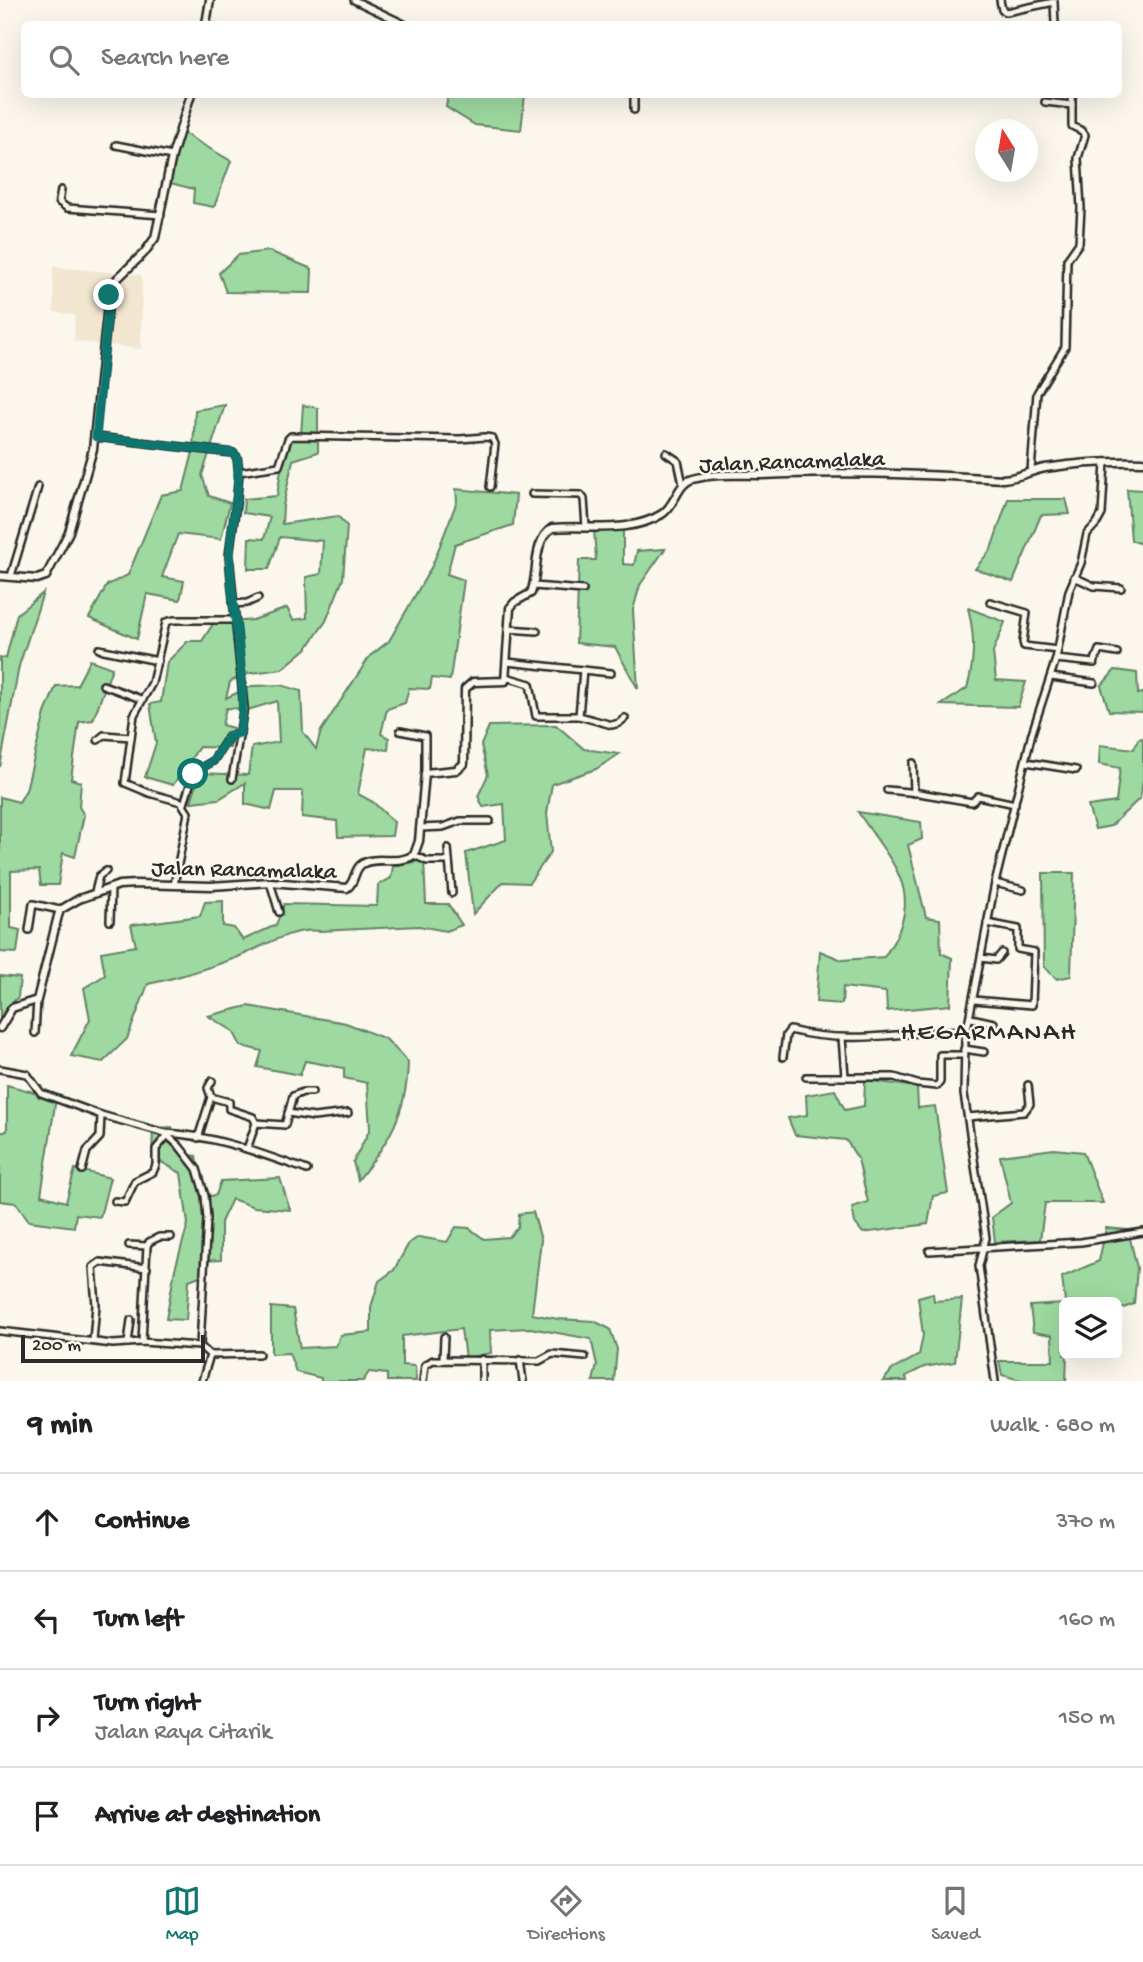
<!DOCTYPE html>
<html lang="en">
<head>
<meta charset="utf-8">
<style>
  :root { --surface:#fff; --page:#f6f6f6; --text:#202124; --muted:#757577; --line:#e0e0e0; --accent:#0f766e }
  body { margin:0; font-family:"Gochi Hand",sans-serif; background:var(--page); color:var(--text) }
  .controls { position:absolute; right:21px; bottom:21px; display:grid; overflow:hidden; border-radius:10px; box-shadow:0 7px 28px #0002 }
  .controls button { width:63px; height:63px; display:grid; place-items:center; padding:0; border:0; border-bottom:2px solid var(--line); background:var(--surface); color:var(--text); font:35px sans-serif }
  .compass { position:absolute; left:975px; top:119px; width:63px; height:63px; border-radius:50%; background:var(--surface); box-shadow:0 7px 28px #0002; rotate:349deg }
  .scale { position:absolute; left:21px; bottom:18px; width:184px; box-sizing:border-box; padding-left:7px; border:4px solid #2b2b2b; border-top:0; font-size:19px; line-height:24px; white-space:nowrap; color:#2b2b2b; -webkit-text-stroke:5px #fbf7ec; paint-order:stroke }
  .stop { position:absolute; width:21px; height:21px; margin:-16px; border:5px solid #0f766e; border-radius:50%; background:#fff }
  .stop.end { background:#0f766e; border-color:#fff; box-shadow:0 2px 7px #0008 }
  .list { margin:0; padding:0; list-style:none }
  h2 { display:flex; justify-content:space-between; align-items:center; height:91px; margin:0; padding:0 28px; font-size:30px }
  h2 small { font-size:23px; font-weight:400; color:var(--muted) }
  .list li { display:grid; grid-template-columns:46px 1fr auto; gap:21px; align-items:center; box-sizing:border-box; height:98px; padding:0 28px; border-top:2px solid var(--line) }
  .list b { display:block; font-size:26px; white-space:nowrap }
  .list p { margin:0; font-size:23px; white-space:nowrap; color:var(--muted) }
  .list em { font-size:23px; font-style:normal; color:var(--muted) }
  .icon { flex:none; width:38px; height:38px; fill:none; stroke:currentColor; stroke-width:2; stroke-linecap:round; stroke-linejoin:round }
  .map { position:relative; flex:none; width:1143px; height:1381px; overflow:hidden }
  .search { position:absolute; background:var(--surface); box-shadow:0 7px 28px #0002; left:21px; right:21px; top:21px; height:77px; display:flex; align-items:center; gap:18px; box-sizing:border-box; padding:0 24px; border-radius:10px; color:var(--muted); font-size:26px }
  .sheet { height:483px; background:var(--surface) }
  nav { display:flex; justify-content:space-around; align-items:center; box-sizing:border-box; height:98px; border-top:2px solid var(--line); background:var(--surface); font-size:19px; color:var(--muted) }
  nav a { display:grid; justify-items:center; gap:4px }
  nav .on { color:var(--accent) }
  .map>svg:first-child { display:block }
</style>
</head>
<body>
<div class="map">
<svg width="1143" height="1381" viewBox="0 0 1143 1381">
  <rect width="100%" height="100%" fill="#fbf7ec"/>
  <filter id="ink" filterUnits="userSpaceOnUse"><feTurbulence type="fractalNoise" baseFrequency=".0143" numOctaves="2"/><feDisplacementMap in="SourceGraphic" scale="14" xChannelSelector="R" yChannelSelector="G"/><feConvolveMatrix kernelMatrix="1 2 1 2 8 2 1 2 1" color-interpolation-filters="sRGB"/></filter>
  <g filter="url(#ink)">
    <!-- built -->
    <path fill="#f2e6d0" d="M53,267L142,275L141,349L74,341L75,315L54,312Z"/>
    <!-- green -->
    <g fill="#9dd9a0" stroke="#648266" stroke-width="2">
      <path d="M448,95H525L521,130L475,125L446,107Z"/>
      <path d="M183,133L231,161L214,207L193,203L194,189L170,183L172,152Z"/>
      <path d="M269,251L312,269L311,293L226,292L219,273L238,255Z"/>
      <path d="M225,405L202,475L209,496L230,503L221,539L178,534L162,577L184,581L180,600L147,594L137,639L89,618L107,585L128,575L161,495L183,491L193,452L195,410Z"/>
      <path d="M303,405L318,408V452L293,460L283,506L282,524L338,516L347,526L343,579L326,621L307,648L282,669L244,674L230,682L226,698L252,686L281,685L301,691L303,732L316,749L321,731L370,656L389,641L432,566L457,501L456,489L516,495L513,525L455,544L447,574L464,580L450,680L432,678L430,689L409,688L405,703L387,709L381,734L389,738L388,750L367,748L358,794L373,802L394,822L392,836L338,837L337,821L302,817L303,791H276L271,810L245,804V783L219,799L191,802L200,773L248,775L252,747L279,742L277,701L251,709L226,708L222,725L233,728L230,748L199,747L173,785L145,777L156,743L150,704L161,702L167,662L188,641H202L213,624L253,620L287,608L293,620L307,618L306,577L321,574L323,541L280,537L269,569H248L249,538L264,539L270,517L243,513L244,499L277,496L285,443L301,435Z"/>
      <path d="M1127,489L1143,490V556L1141,544L1131,540Z"/>
      <path d="M1008,499H1066L1070,514L1041,515L1013,582L975,569L991,549Z"/>
      <path d="M623,526V564L634,565L637,551L665,549L640,585L633,610L638,689L615,647L576,643L579,560H596L594,529Z"/>
      <path d="M43,593L19,666L0,767V658H6L17,614Z"/>
      <path d="M968,608L1005,622L993,652L996,680L1026,682L1018,707L941,705L967,688C975,661 975,635 968,608Z"/>
      <path d="M90,660L112,668L93,720L79,722L71,779L81,782L79,807L84,815L75,857L63,853L58,885H41L39,870L11,871V928L20,930L17,953L0,952V797L19,802L26,790L45,713L56,686L77,685Z"/>
      <path d="M1115,670L1137,673L1138,694L1143,693V712L1109,711L1101,686Z"/>
      <path d="M556,725L584,749L619,754L596,769L552,784L547,813L551,852L529,883L503,882L473,914L466,853L506,840L504,804L483,807L478,796L488,775L481,745L489,726Z"/>
      <path d="M1143,738V781L1140,798L1111,826L1095,829L1088,806L1116,802L1120,768L1099,764L1100,745L1134,749L1138,739Z"/>
      <path d="M858,812L921,822L922,839L908,845L926,917L940,919L941,953L952,958L950,1005L887,1011L886,992L843,987L842,1004L816,1002L820,951L842,960L884,957C929,894 893,865 858,812Z"/>
      <path d="M424,860L426,904H448L462,925L446,931L419,926L320,931C290,927 260,949 233,959C205,969 177,978 148,984L127,1039L103,1062L71,1056L90,1019L84,988L105,975L101,952L136,946L131,925L200,916L205,902L223,901V926L234,928L243,940L276,925L284,904L377,906L378,885L391,878L393,866Z"/>
      <path d="M1043,873H1074L1071,976L1057,979L1044,967Z"/>
      <path d="M0,976L20,978L18,997L4,1011L0,1021Z"/>
      <path d="M248,1006L346,1023L386,1039L408,1062C407,1113 389,1142 358,1180L353,1162L370,1129L367,1083L344,1078V1068L305,1061L300,1075L257,1067L262,1051L241,1046L233,1031L208,1016Z"/>
      <path d="M865,1080L917,1087L918,1108L935,1106L948,1193L933,1196L928,1224L863,1233L855,1223L852,1207L868,1202L858,1159L846,1140L795,1135L788,1118L807,1115L806,1095L835,1090L845,1110L864,1106Z"/>
      <path d="M7,1085L56,1098L41,1195L66,1202L75,1169L110,1178L100,1217L76,1214L74,1227L29,1221L16,1203L0,1201V1133L7,1131Z"/>
      <path d="M172,1127L182,1154L196,1156L203,1197L216,1195L221,1181L280,1178L290,1210L254,1207L232,1199L221,1222V1260L202,1261L200,1276L189,1280L186,1320L166,1319L175,1269L188,1224L181,1173L152,1157L153,1128Z"/>
      <path d="M1054,1149L1083,1152L1103,1203H1045L1040,1240L995,1242L992,1217L1011,1203L1000,1156Z"/>
      <path d="M533,1212L541,1240L532,1314L558,1319L594,1321L610,1329L617,1349L614,1381H593L597,1365L591,1339L530,1328L490,1330L491,1353L465,1358L461,1329L402,1336V1365L415,1366L416,1381H387V1374L369,1372L363,1381H321V1378L296,1372L289,1353L271,1354V1307L293,1309L300,1348L336,1346L340,1335L371,1332V1307L379,1281L394,1270L409,1243L419,1237L447,1242L456,1227L469,1228L484,1239L509,1237L518,1227L519,1214Z"/>
      <path d="M1106,1228L1128,1230L1137,1268L1134,1304L1118,1310L1117,1313V1302H1065L1062,1277L1099,1261Z"/>
      <path d="M933,1293L934,1301L962,1299L955,1362L924,1367L906,1376L907,1381H883L892,1370L919,1355L923,1335L918,1297Z"/>
      <path d="M1064,1304V1355H1067L1066,1381H1024L1002,1375L999,1361H1053L1052,1335L1033,1332L1030,1306Z"/>
    </g>
    <g fill="none" stroke-linecap="round" stroke-linejoin="round">
      <!-- minor casing -->
      <g stroke="#2b2b2b" stroke-width="10">
        <g id="minor">
          <path d="M354,0L404,24"/>
          <path d="M1000,0L1002,10L1006,12L1054,2L1055,24"/>
          <path d="M634,94V110"/>
          <path d="M1045,102L1072,105"/>
          <path d="M116,145L172,156"/>
          <path d="M61,190L59,202L67,208L161,215"/>
          <path d="M96,437L233,453L237,457L239,472L237,497L229,556L244,707L232,779"/>
          <path d="M666,453L678,461L683,484"/>
          <path d="M1031,471L1037,393L1065,347L1067,260L1079,243L1081,208L1078,158L1085,135L1082,131L1072,126V94"/>
          <path d="M239,472L279,466L288,439L291,436L460,439L485,437L492,438L495,444L490,487"/>
          <path d="M532,494L581,495L584,499L586,527"/>
          <path d="M11,576L38,487"/>
          <path d="M1074,577L1094,586L1121,588"/>
          <path d="M534,586L583,590"/>
          <path d="M990,602L1027,613L1023,642L1024,646L1058,650"/>
          <path d="M233,604L247,603L258,598"/>
          <path d="M508,629L537,631"/>
          <path d="M99,649L158,661"/>
          <path d="M1056,659L1094,663L1099,650L1117,653"/>
          <path d="M507,662L611,673"/>
          <path d="M506,677L530,684L536,716H579L612,725L619,723L625,718"/>
          <path d="M1051,677L1094,683"/>
          <path d="M103,685L141,699"/>
          <path d="M579,716L583,670"/>
          <path d="M400,731L425,736V773"/>
          <path d="M98,740L104,735L131,737"/>
          <path d="M1026,762L1076,770"/>
          <path d="M913,763L914,793"/>
          <path d="M887,790L919,793L972,802L978,796L1015,804"/>
          <path d="M184,804L194,772L213,761L229,736L240,733"/>
          <path d="M420,828L443,827L460,821H490"/>
          <path d="M448,848L452,893"/>
          <path d="M414,855L427,861H448"/>
          <path d="M270,882L279,912"/>
          <path d="M995,883L1023,890"/>
          <path d="M174,885L188,813L181,802L149,793L125,783L134,715L152,683L166,622L174,620H235"/>
          <path d="M95,892L99,876L106,871"/>
          <path d="M110,921L111,888"/>
          <path d="M29,930L33,904L60,910"/>
          <path d="M981,958L996,960L1002,953"/>
          <path d="M974,1000L1032,1005L1034,952L1018,949V929L987,923"/>
          <path d="M971,1018L994,1023"/>
          <path d="M35,1033L37,1000"/>
          <path d="M842,1038L845,1076"/>
          <path d="M964,1049L984,1052"/>
          <path d="M783,1057L786,1035L790,1030C848,1046 908,1031 967,1030"/>
          <path d="M0,1069L27,1074L41,1093L101,1115L165,1133L180,1147L197,1169L205,1196L207,1218L200,1346"/>
          <path d="M806,1077H894L917,1084L937,1086L940,1082V1055H963"/>
          <path d="M211,1097L229,1102V1109L253,1117L256,1123"/>
          <path d="M288,1113L314,1117L348,1113"/>
          <path d="M968,1117L1024,1112L1030,1104L1028,1085"/>
          <path d="M165,1133C214,1135 262,1154 307,1170"/>
          <path d="M198,1138L211,1097L208,1088L212,1081"/>
          <path d="M247,1149L256,1123L285,1125L293,1096L303,1092H312"/>
          <path d="M82,1170L87,1151L100,1137L101,1115"/>
          <path d="M115,1201L125,1202L135,1181L153,1172L156,1165V1149L166,1137"/>
          <path d="M129,1245L147,1246"/>
          <path d="M929,1251L1081,1242L1143,1232"/>
          <path d="M0,1331L113,1344L142,1342L200,1346L210,1355L259,1354"/>
          <path d="M93,1341L96,1305L93,1267L100,1262L147,1268"/>
          <path d="M142,1342L147,1246L149,1242L159,1237H171"/>
          <path d="M128,1343L131,1320"/>
          <path d="M443,1359L444,1337"/>
          <path d="M482,1359V1381"/>
          <path d="M520,1360L523,1381"/>
          <path d="M202,1381L210,1355"/>
          <path d="M423,1381L425,1365L433,1360L539,1361L552,1354L585,1357"/>
          <path d="M995,1381L979,1266L986,1238L964,1094L965,1040L995,883L1032,733L1056,659L1069,591L1081,563L1087,534L1097,523L1102,514L1105,462"/>
        </g>
      </g>
      <!-- tertiary casing -->
      <g stroke="#2b2b2b" stroke-width="11">
        <g id="tertiary">
          <path d="M206,24L210,0"/>
          <path d="M0,576L37,579L46,576L69,532L93,449L109,295L117,279L144,253L155,238L172,156L191,94"/>
          <path d="M0,1028L12,1008L37,1000L58,916L60,910L79,899L119,885L136,884L211,886L270,882L347,888C356,882 353,870 362,864C376,855 396,866 414,855L419,841L425,773L456,770L464,764L465,689L473,682L505,681L510,608L515,602L531,593C539,573 532,542 552,528C588,525 630,534 662,514C676,505 677,483 693,479C715,473 740,475 762,475C842,471 923,474 1003,479C1018,478 1030,471 1045,468C1078,463 1110,461 1143,462"/>
        </g>
      </g>
      <!-- minor -->
      <use href="#minor" stroke="#fbf7ec" stroke-width="5"/>
      <!-- tertiary -->
      <use href="#tertiary" stroke="#fbf7ec" stroke-width="6"/>
    </g>
  </g>
  <g fill="none" stroke-linecap="round" stroke-linejoin="round" filter="url(#ink)">
    <!-- route -->
    <path stroke="#0f766e" stroke-width="9" d="M109,295L96,437L233,453L237,457C242,492 229,525 230,560C231,617 249,676 240,733L229,736L213,761L193,774"/>
  </g>
  <g text-anchor="middle" stroke-width="5" stroke-linejoin="round" paint-order="stroke">
    <!-- street labels -->
    <g font-size="23" fill="#2b2b2b" stroke="#fbf7ec">
      <text transform="translate(792 460) rotate(-2)" y="8">Jalan Rancamalaka</text>
      <text transform="translate(244 868) rotate(1)" y="8">Jalan Rancamalaka</text>
    </g>
    <!-- quarter labels -->
    <g font-size="26" letter-spacing="2" fill="#2b2b2b" stroke="#fbf7ec">
      <text x="989" y="1039">HEGARMANAH</text>
    </g>
  </g>
</svg>
<div class="controls">
<button><svg class="icon" aria-label="layers" viewBox="0 0 24 24"><path d="M12 4l9 5-9 5-9-5zM3 14l9 5 9-5"/></svg></button>
</div>
<svg class="compass" viewBox="-18 -18 36 36"><path d="M0-13l5 13h-10z" fill="#e53935"/><path d="M0 13l5-13h-10z" fill="#757577"/></svg>
<div class="scale">200 m</div>
<div class="stop" style="left:193px;top:774px"></div>
<div class="stop end" style="left:109px;top:295px"></div>
<div class="search"><svg class="icon" aria-label="search" viewBox="0 0 24 24"><circle cx="10" cy="10" r="6"/><path d="M15 15l6 6"/></svg>Search here</div>
</div>
<section class="sheet">
<h2>9 min<small>Walk · 680 m</small></h2>
<ul class="list">
<li><svg class="icon" aria-label="ahead" viewBox="0 0 24 24"><path d="M12 20V5M6 11l6-6 6 6"/></svg><div><b>Continue</b></div><em>370 m</em></li>
<li><svg class="icon" aria-label="left" viewBox="0 0 24 24"><path d="M17 20v-9H6M10 6l-5 5 5 5"/></svg><div><b>Turn left</b></div><em>160 m</em></li>
<li><svg class="icon" aria-label="right" viewBox="0 0 24 24"><path d="M7 20v-9h11M14 6l5 5-5 5"/></svg><div><b>Turn right</b><p>Jalan Raya Citarik</p></div><em>150 m</em></li>
<li><svg class="icon" aria-label="arrive" viewBox="0 0 24 24"><path d="M6 21V4h12l-3 4 3 4H6"/></svg><div><b>Arrive at destination</b></div></li>
</ul>
</section>
<nav>
<a class="on"><svg class="icon" aria-label="map" viewBox="0 0 24 24"><path d="M3 6l6-2 6 2 6-2v14l-6 2-6-2-6 2zM9 4v14M15 6v14"/></svg>Map</a>
<a><svg class="icon" aria-label="directions" viewBox="0 0 24 24"><path d="M12 3l9 9-9 9-9-9zM9 14v-3h6M13 9l2 2-2 2"/></svg>Directions</a>
<a><svg class="icon" aria-label="saved" viewBox="0 0 24 24"><path d="M7 4h10v16l-5-4-5 4z"/></svg>Saved</a>
</nav>
</body>
</html>
